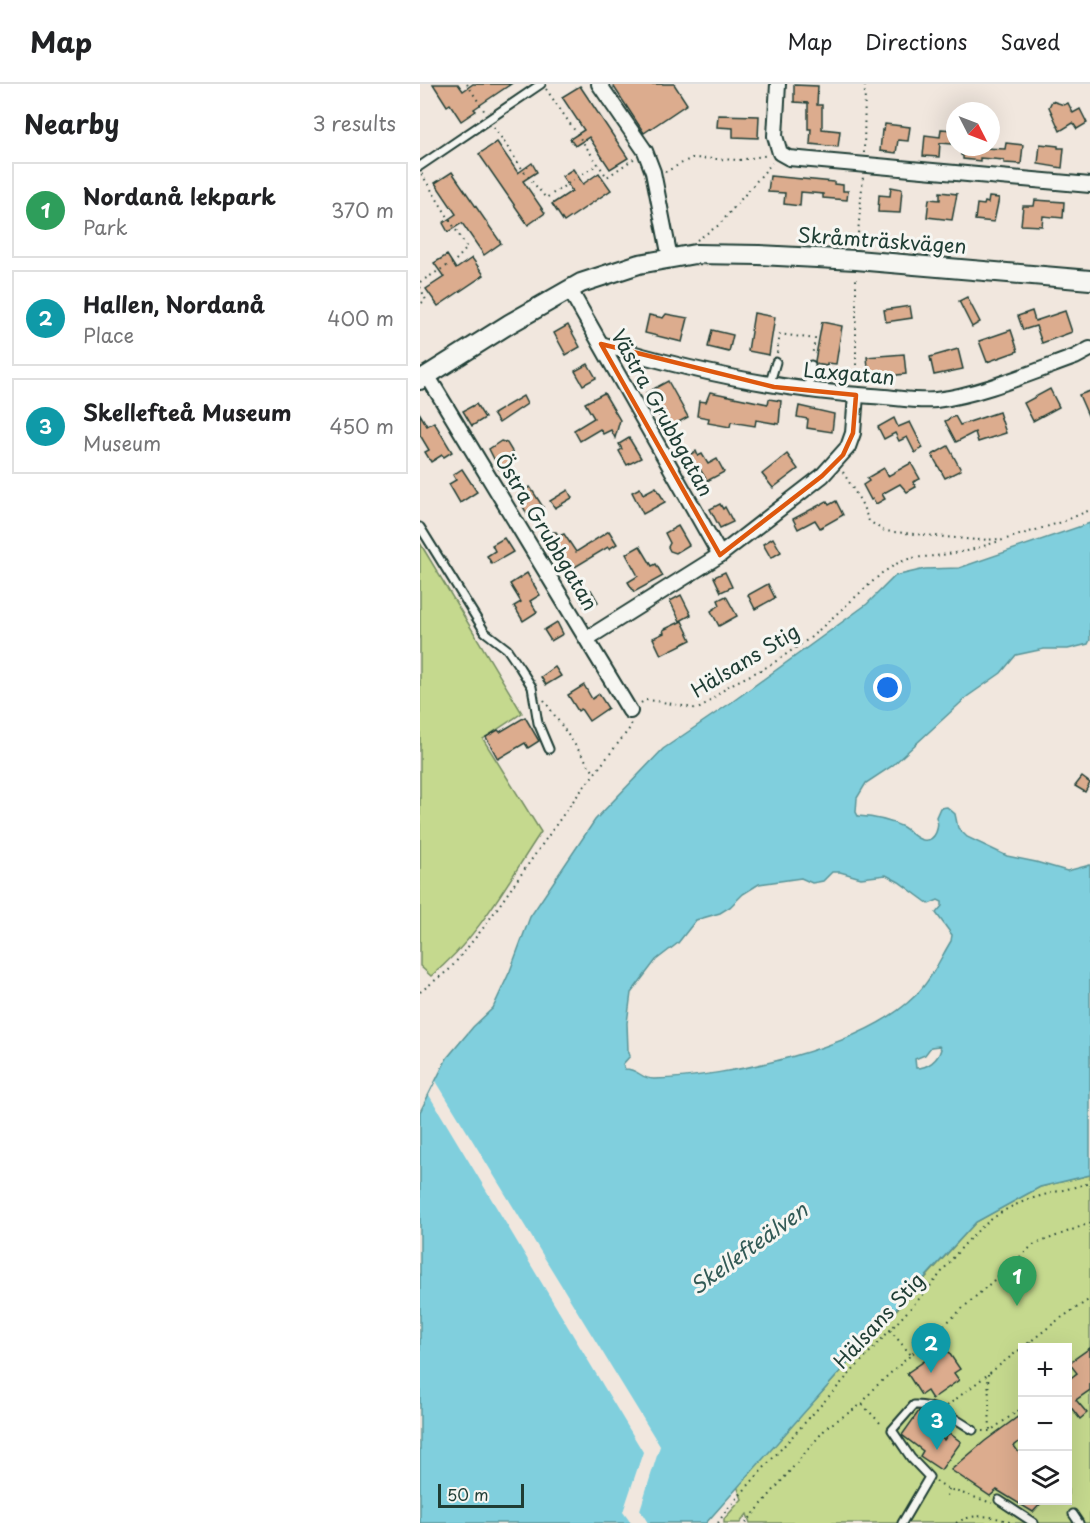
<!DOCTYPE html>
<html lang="en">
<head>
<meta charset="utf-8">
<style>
  :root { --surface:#fff; --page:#f2f2f2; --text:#202124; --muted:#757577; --line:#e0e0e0; --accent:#b45309 }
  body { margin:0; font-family:"Playpen Sans",sans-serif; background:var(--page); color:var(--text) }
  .controls { position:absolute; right:18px; bottom:18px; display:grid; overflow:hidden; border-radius:0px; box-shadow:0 6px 24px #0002 }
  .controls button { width:54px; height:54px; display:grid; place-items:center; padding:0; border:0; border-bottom:2px solid var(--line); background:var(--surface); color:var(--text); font:30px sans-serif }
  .compass { position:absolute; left:526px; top:18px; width:54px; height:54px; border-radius:50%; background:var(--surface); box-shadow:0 6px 24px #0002; rotate:132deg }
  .scale { position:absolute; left:18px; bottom:15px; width:86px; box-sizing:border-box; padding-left:6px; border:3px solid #1f3d34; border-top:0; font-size:16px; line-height:21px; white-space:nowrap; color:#1f3d34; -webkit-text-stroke:4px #f6f6f2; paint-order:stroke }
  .you { position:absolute; left:468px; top:604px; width:21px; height:21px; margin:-15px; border:4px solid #fff; border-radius:50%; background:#1a73e8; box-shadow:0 0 0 9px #1a73e833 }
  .badge { display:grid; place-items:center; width:39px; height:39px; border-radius:50%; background:var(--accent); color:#fff; font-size:20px; font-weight:700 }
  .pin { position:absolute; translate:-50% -50px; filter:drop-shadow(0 2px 3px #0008) }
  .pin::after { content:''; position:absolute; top:32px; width:21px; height:18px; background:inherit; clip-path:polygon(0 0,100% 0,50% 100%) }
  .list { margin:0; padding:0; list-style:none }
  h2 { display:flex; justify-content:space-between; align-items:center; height:78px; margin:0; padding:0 24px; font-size:26px }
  h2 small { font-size:20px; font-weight:400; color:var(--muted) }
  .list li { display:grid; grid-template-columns:39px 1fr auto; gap:18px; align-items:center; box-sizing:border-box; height:96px; margin:0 12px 12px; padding:0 12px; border:2px solid var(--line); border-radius:0px }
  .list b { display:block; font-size:22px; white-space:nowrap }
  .list p { margin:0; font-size:20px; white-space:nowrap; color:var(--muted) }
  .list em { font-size:20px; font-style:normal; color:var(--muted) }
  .icon { flex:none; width:33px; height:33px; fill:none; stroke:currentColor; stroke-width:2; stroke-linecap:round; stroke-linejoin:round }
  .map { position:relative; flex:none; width:670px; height:1439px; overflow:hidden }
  header { display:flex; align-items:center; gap:36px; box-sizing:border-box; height:84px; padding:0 30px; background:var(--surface); border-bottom:2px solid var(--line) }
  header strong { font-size:28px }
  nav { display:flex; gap:33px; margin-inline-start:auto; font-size:21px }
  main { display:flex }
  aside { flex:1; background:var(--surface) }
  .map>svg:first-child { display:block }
</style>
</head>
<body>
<header>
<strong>Map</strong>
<nav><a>Map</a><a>Directions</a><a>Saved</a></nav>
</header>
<main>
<aside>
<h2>Nearby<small>3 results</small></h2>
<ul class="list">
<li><span class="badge" style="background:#2e9e5b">1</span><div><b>Nordanå lekpark</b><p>Park</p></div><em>370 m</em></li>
<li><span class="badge" style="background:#0f9aa8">2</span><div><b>Hallen, Nordanå</b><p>Place</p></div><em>400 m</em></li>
<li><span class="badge" style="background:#0f9aa8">3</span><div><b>Skellefteå Museum</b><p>Museum</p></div><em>450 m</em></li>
</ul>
</aside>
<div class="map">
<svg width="670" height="1439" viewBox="0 0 670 1439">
  <rect width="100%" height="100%" fill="#f1e7de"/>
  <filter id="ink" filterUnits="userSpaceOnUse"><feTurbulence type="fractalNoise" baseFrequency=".0167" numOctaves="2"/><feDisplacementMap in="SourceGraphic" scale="12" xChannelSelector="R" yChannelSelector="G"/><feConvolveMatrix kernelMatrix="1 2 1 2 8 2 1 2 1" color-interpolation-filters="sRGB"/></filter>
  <g filter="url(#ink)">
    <!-- green -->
    <g fill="#c5d98e" stroke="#728b61" stroke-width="1.5" fill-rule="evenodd">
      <path d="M0,459L102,629L63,655L121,748C88,797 58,855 11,892L0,882Z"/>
      <path d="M670,1091V1439H330L327,1430L320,1439H304V1435L322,1415L317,1402L556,1138L620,1103ZM602,1264H648V1416H602Z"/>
    </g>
    <!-- water -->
    <path fill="#80cfdd" stroke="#599599" stroke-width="1.5" fill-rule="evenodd" d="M670,439V556L668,560L648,565H624L596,571L581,589L548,612L472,682L446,699L437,714L436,728L438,732C453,733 469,736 483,743C490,747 495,755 503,756C516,758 520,742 516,733L520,724L527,723L535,730L538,744L547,753L587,772L616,778L647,787L670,781V1091L620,1103L556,1138L476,1225L286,1439H0V1028L27,974L53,943L73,924L90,887L110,833L175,736L243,665L312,618L447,520L475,492L505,485L539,484ZM412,788H420L441,794L466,791L479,798L509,820L518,816L522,818V822L516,829L532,851L531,857C520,875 511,896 496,911C443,965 307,993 234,995C220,995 219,985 205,985L203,980L210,972L208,966L207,939L211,909L236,876L258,859L276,836L300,829L310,823L323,810L339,800L381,794L392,799L398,798L403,797ZM519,962L521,965C518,976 508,984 496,984L495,975L505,971L511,963Z"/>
    <!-- pier -->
    <path fill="#f1e7de" d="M16,997L240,1362L220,1426L228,1439H211L203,1428L223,1368L9,1011Z"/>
    <!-- building -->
    <g fill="#dcac8e" stroke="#1f3d34" stroke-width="1.5">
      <path d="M13,0H38L43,7L53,0H91L54,25L56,27L41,37L30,20L27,22Z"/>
      <path d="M192,0H254L267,20L224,49Z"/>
      <path d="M374,1L398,2L397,21H402V45L420,47L418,63L390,60L391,45H388V19L374,18Z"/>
      <path d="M160,2L208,74L190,85L169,53L155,62L150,55L164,46L142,13Z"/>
      <path d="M632,17L644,21L648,19L653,29L660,25L667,39L657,45L653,39L640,47L629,23Z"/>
      <path d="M298,31L339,32L338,54L313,53V44L297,43Z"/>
      <path d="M465,40L490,43L488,57L478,56L476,69L460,67L462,46L464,47Z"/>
      <path d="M521,45L533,46L532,60L520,59L519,73L503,72L505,51L520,53Z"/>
      <path d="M77,58L98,89L112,79L117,88L103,97L125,129L108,141L59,70Z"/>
      <path d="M586,59L603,61L601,80L584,79V76L560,74V77L543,75V72L541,71L542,63L585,65Z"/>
      <path d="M620,60L638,62V64H644L642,84L618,80Z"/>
      <path d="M153,85L163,100L179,89L191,106L144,138L132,120L152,107L142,92Z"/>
      <path d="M32,88L81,159L64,171L42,139L28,148L23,139L36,130L15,99Z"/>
      <path d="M350,92L414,98V100L423,101V107H428L427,116L403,114V110L381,108L380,122L364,120L365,109L348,108Z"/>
      <path d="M471,103L482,105L480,129L458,128L459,111L470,112Z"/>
      <path d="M520,108L537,110L532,136L507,133L509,115L520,116Z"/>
      <path d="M569,113L579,114L574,138L555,136L557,120L564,121L565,118L568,119Z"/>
      <path d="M615,116L644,118L643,134L623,132L622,142L601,141L603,122H614Z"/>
      <path d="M27,171L36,185L52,174L64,191L18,222L6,205L24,193L14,179Z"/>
      <path d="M547,213L560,238L552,243L539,217Z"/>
      <path d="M490,222L492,234L466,238L464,226Z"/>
      <path d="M612,227L615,237L645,227L652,248L622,259L616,242L603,246L598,232Z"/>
      <path d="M334,229L355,233L349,271L328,267Z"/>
      <path d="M246,230L268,234L262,258L225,249L229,231L243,234Z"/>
      <path d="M402,238L422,242L416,280L407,279V282L396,280L395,277Z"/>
      <path d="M148,241L160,263L146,271L134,249Z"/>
      <path d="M292,246L313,251L309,268L288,263Z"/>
      <path d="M591,246L598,267L567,278L559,257Z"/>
      <path d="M538,265L543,285L514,291L510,273Z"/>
      <path d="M484,270L486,290L449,294L447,273Z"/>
      <path d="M168,280L176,294L163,301L155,287Z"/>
      <path d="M248,297L268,333L246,345L226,309Z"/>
      <path d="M630,305L639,323L613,337L604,319Z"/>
      <path d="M670,307V336L659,311Z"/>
      <path d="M290,308L348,320L349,315L361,317L359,340L336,336L335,342L311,338L310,343L288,339L289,334L277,332L279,317L286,318Z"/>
      <path d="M184,309L200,336L195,354L191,346L183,350L180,345L160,357L154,346L174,334L165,319Z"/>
      <path d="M103,312L107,320L79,339L73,330Z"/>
      <path d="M56,320L65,334L52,342L43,327Z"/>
      <path d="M379,322L414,330L412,348L387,344L388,335L377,333Z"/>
      <path d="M579,328L586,349L558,358L555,348L536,358L525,337L535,332L540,341Z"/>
      <path d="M0,330L7,342L14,338L32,368L24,373L22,371L11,378L5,368L9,366L0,351Z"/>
      <path d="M474,334L478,343L490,338L503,364L495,369L487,353L479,357L475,349L464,355L458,343Z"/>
      <path d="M209,354L221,374L207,381L199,367L202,365L199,360Z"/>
      <path d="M81,357L87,359L93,369L89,372L92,378L79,385L69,365Z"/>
      <path d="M528,362L541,386L525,394L512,371Z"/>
      <path d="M276,367L278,372L282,370L288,380L297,375L304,388L287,397L280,385L271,391L262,375Z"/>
      <path d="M367,370L378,385L353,404L342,390Z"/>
      <path d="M491,379L500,395L493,398L496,403L487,408L480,400L462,410L465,415L456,420L453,415L451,416L443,401L449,397L447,394L464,384L468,392Z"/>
      <path d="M42,385L57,408L40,419L29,400L36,396L33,391Z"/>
      <path d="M110,403L123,423L108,432L97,411Z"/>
      <path d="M236,403L245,418L223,430L212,408L220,404L223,410Z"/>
      <path d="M148,406L152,414L135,424L130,417Z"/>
      <path d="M407,417L409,421L416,417L423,431L400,444L395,436L378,445L373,435Z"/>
      <path d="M300,420L303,425L305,423L313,438L300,444L290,425Z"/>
      <path d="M258,442L269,461L256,469L250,467L248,463L250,459L245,449Z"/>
      <path d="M189,447L197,460L189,465L188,463L145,489L124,456L130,448H136L139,452L144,450L156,468Z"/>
      <path d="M84,454L93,468L72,480L67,472L75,467L72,461Z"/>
      <path d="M353,454L361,468L351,474L343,460Z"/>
      <path d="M220,462L232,482L236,480L243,492L214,508L208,498L218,492L206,470Z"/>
      <path d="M305,488L312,503L301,508L294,493Z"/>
      <path d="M107,489L120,511L110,517L117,528L103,537L94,522L101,518L90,500Z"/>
      <path d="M348,500L355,514L335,525L328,511Z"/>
      <path d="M171,506L178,518L166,525L159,514Z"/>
      <path d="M261,511L271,531L260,537L250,517Z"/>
      <path d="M306,512L317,532L299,542L291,527L300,521L298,516Z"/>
      <path d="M262,537L271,556L241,571L233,554L244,549L243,546Z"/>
      <path d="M137,538L143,550L131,557L124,546Z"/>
      <path d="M135,583L141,592L126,601L121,593Z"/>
      <path d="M164,601L172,615L179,610L188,624L169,637L161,625L158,627L148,611Z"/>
      <path d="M105,633L119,657L108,664L105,659L78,675L66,653L78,646L80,648Z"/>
      <path d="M662,693L670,699L665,708L655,702Z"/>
      <path d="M525,1263L540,1285L534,1289L539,1296L512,1315L507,1307L501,1311L487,1289Z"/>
      <path d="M670,1264V1306L656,1316L667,1329L660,1335L649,1321L648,1322V1296L657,1289L649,1279Z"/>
      <path d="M499,1327L510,1336L505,1343L524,1356L529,1349L541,1358L521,1386L500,1372L503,1367L482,1351Z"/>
      <path d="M603,1329V1355L594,1362L603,1374V1416H624L613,1428L577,1406L570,1412L531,1386L565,1357Z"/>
    </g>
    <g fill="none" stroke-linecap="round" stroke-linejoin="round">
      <!-- lane casing -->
      <g stroke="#1f3d34" stroke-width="11">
        <g id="lane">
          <path d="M0,82L121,0"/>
          <path d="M349,302L356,278"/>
          <path d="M388,306L391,281"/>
          <path d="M0,443L65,548L87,565L100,584L112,603L118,639L129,665"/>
          <path d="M579,1416L614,1439"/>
          <path d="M653,1430L659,1439"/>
          <path d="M482,1439L509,1393L491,1374L472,1346L494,1321C516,1320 535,1335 553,1346"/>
        </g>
      </g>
      <!-- street casing -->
      <g stroke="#1f3d34" stroke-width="18">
        <g id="street">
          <path d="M179,0L225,67L233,88L250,174"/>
          <path d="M358,0L355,52L360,69L369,74L670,101"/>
          <path d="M150,206L300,471"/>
          <path d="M181,260C270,287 359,306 452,312C473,313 496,318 516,316C559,311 613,288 655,273L670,265"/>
          <path d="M7,291L210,627"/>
          <path d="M168,554L300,471L402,392L428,363L433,349L436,311"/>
        </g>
      </g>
      <!-- secondary casing -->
      <g stroke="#1f3d34" stroke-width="22">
        <path id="secondary" d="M0,296L89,240L161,199L219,180L275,170L339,171L436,176L670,196"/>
      </g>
      <!-- path -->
      <g stroke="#1f3d34" stroke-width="2" stroke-dasharray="1.5 4.5" stroke-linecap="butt">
        <path d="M47,0L65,28"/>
        <path d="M126,5L187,93L215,74"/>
        <path d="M74,43L105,89L126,114L178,80"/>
        <path d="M444,69L445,0"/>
        <path d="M245,88L272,74L319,76L349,71"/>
        <path d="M277,156L299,141L352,79"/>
        <path d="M437,161L443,92"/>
        <path d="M0,198L35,177L47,164L1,89"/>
        <path d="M0,203L6,216L0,220"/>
        <path d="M357,269L360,250L395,255L392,272"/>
        <path d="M436,299V191"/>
        <path d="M423,388L441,418L449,437L464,447L556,456L581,455"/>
        <path d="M124,616L175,690"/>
        <path d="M221,619L225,616L237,617L278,625L285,621L310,601L349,582L390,554L462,489L478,479L491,474L515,472L547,467L642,438L670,426"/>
        <path d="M0,908L30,885L64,843L150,721L210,644L212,638"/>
        <path d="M470,1246L491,1271"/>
        <path d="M610,1258L615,1264"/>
        <path d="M568,1290L570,1347"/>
        <path d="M442,1320L453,1305L613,1161L670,1139"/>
        <path d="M527,1322L638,1236L670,1215"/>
        <path d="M562,1347H570L602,1324"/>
        <path d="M516,1397L529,1405L572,1419"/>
        <path d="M527,1412L529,1405"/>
        <path d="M298,1439L305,1428C368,1356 433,1286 499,1215C524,1188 544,1154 576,1132C602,1113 639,1108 670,1099"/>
        <path d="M326,1439L407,1343L442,1320L463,1342"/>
        <path d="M536,1439C554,1428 574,1432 592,1439"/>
      </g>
      <!-- lane -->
      <use href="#lane" stroke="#f6f6f2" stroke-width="7"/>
      <!-- street -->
      <use href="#street" stroke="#f6f6f2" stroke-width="14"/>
      <!-- secondary -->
      <use href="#secondary" stroke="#f6f6f2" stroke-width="18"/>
    </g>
  </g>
  <!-- marked area -->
  <path fill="none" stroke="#de580e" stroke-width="4.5" stroke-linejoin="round" d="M181,260L354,303L436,311L433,349L423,371L402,392L300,471Z"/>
  <g text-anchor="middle" stroke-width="6" stroke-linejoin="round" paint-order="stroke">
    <!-- street labels -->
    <g font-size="20" fill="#1f3d34" stroke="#f6f6f2">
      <text transform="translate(462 157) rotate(4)" y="7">Skråmträskvägen</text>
      <text transform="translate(429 290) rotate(5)" y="7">Laxgatan</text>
      <text transform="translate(242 329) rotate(61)" y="7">Västra Grubbgatan</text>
      <text transform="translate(126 448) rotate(59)" y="7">Östra Grubbgatan</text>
      <text transform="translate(325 577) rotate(-31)" y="7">Hälsans Stig</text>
      <text transform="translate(459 1237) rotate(-47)" y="7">Hälsans Stig</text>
    </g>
    <!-- water labels -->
    <g font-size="21" font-style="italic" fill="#325a56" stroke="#f6f6f2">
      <text transform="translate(329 1165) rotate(-36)" y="7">Skellefteälven</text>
    </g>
  </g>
</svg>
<div class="controls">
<button>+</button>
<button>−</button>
<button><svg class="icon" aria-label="layers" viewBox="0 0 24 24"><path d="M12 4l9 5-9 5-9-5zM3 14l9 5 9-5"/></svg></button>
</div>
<svg class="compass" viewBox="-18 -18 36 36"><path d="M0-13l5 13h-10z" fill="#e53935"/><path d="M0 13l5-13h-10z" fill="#757577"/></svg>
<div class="scale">50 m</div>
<div class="you"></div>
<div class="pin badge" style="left:597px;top:1222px;background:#2e9e5b">1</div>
<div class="pin badge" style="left:511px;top:1289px;background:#0f9aa8">2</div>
<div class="pin badge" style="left:517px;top:1366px;background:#0f9aa8">3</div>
</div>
</main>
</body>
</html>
